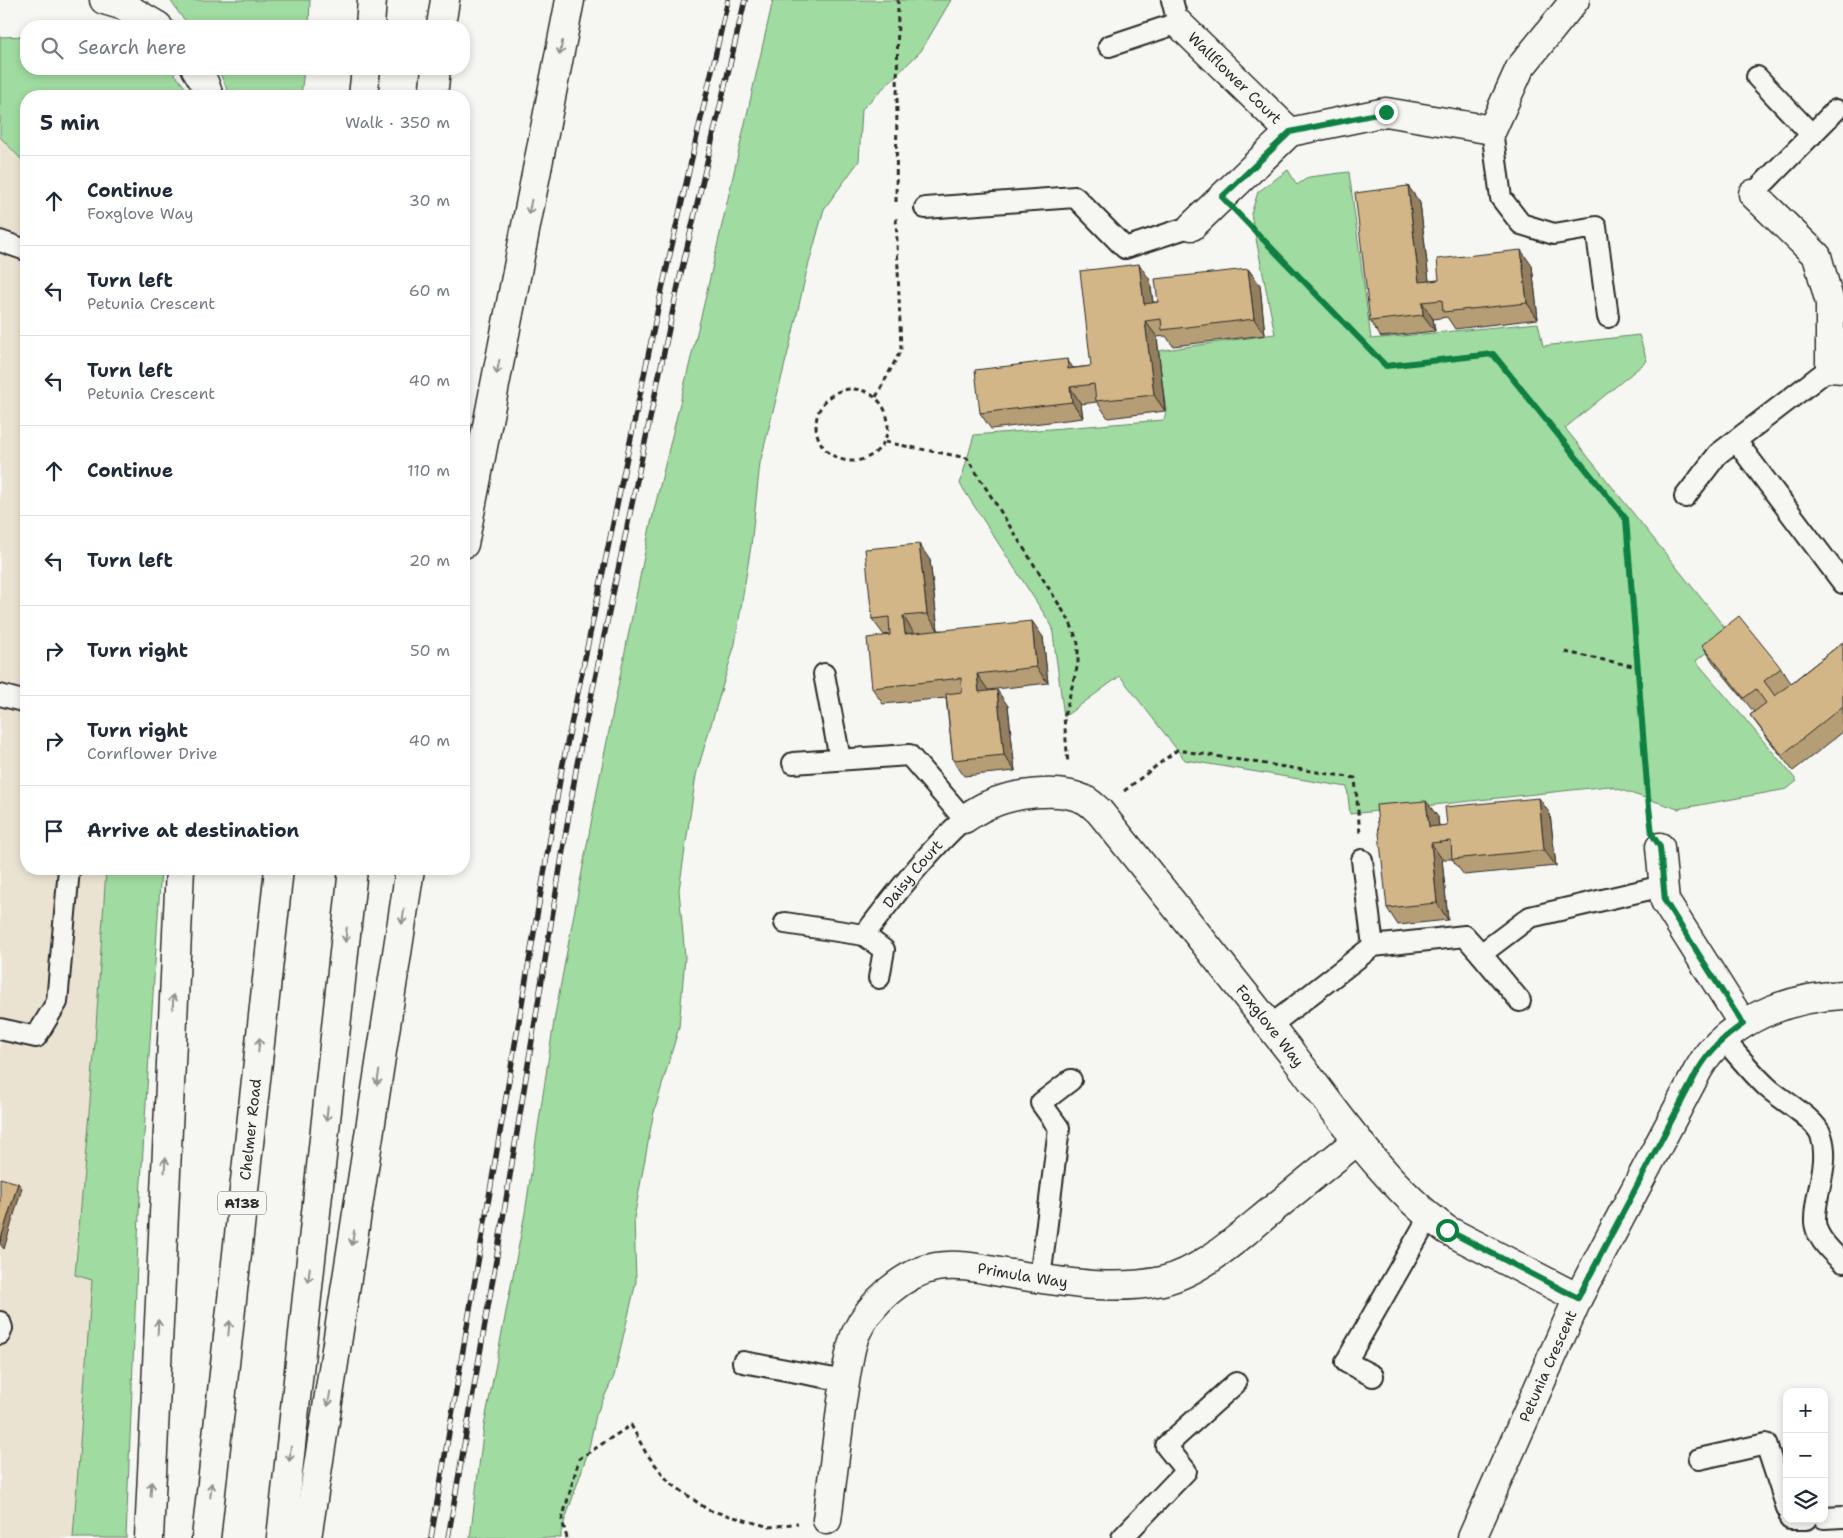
<!DOCTYPE html>
<html lang="en">
<head>
<meta charset="utf-8">
<style>
  :root { --surface:#fff; --page:#f2f2f3; --text:#1f2937; --muted:#747a83; --line:#e0e1e3 }
  body { margin:0; font-family:"Shantell Sans",sans-serif; background:var(--page); color:var(--text) }
  .controls { position:absolute; right:15px; bottom:15px; display:grid; overflow:hidden; border-radius:10px; box-shadow:0 2px 8px #0003 }
  .controls button { width:45px; height:45px; display:grid; place-items:center; padding:0; border:0; border-bottom:1px solid var(--line); background:var(--surface); color:var(--text); font:25px sans-serif }
  .stop { position:absolute; width:15px; height:15px; margin:-11px; border:4px solid #0b8043; border-radius:50%; background:#fff }
  .stop.end { background:#0b8043; border-color:#fff; box-shadow:0 1px 5px #0008 }
  .list { margin:0; padding:0; list-style:none }
  h2 { display:flex; justify-content:space-between; align-items:center; height:65px; margin:0; padding:0 20px; font-size:21px }
  h2 small { font-size:16px; font-weight:400; color:var(--muted) }
  .list li { display:grid; grid-template-columns:32px 1fr auto; gap:15px; align-items:center; box-sizing:border-box; height:90px; padding:0 20px; border-top:1px solid var(--line) }
  .list b { display:block; font-size:19px; white-space:nowrap }
  .list p { margin:0; font-size:16px; white-space:nowrap; color:var(--muted) }
  .list em { font-size:16px; font-style:normal; color:var(--muted) }
  .icon { flex:none; width:28px; height:28px; fill:none; stroke:currentColor; stroke-width:2; stroke-linecap:round; stroke-linejoin:round }
  .map { position:relative; flex:none; width:1843px; height:1538px; overflow:hidden }
  .search { position:absolute; background:var(--surface); box-shadow:0 2px 8px #0003; left:20px; top:20px; width:450px; height:55px; display:flex; align-items:center; gap:12px; box-sizing:border-box; padding:0 18px; border-radius:20px; color:var(--muted); font-size:19px }
  .panel { position:absolute; background:var(--surface); box-shadow:0 2px 8px #0003; left:20px; top:90px; width:450px; height:785px; border-radius:20px }
  .map>svg:first-child { display:block }
</style>
</head>
<body>
<div class="map">
<svg width="1843" height="1538" viewBox="0 0 1843 1538">
  <rect width="100%" height="100%" fill="#f6f6f2"/>
  <filter id="ink" filterUnits="userSpaceOnUse"><feTurbulence type="fractalNoise" baseFrequency=".02" numOctaves="2"/><feDisplacementMap in="SourceGraphic" scale="10" xChannelSelector="R" yChannelSelector="G"/><feConvolveMatrix kernelMatrix="1 2 1 2 8 2 1 2 1" color-interpolation-filters="sRGB"/></filter>
  <g filter="url(#ink)">
    <!-- built -->
    <path fill="#ebe3d2" d="M0,137L26,164V869H106L95,1043L75,1275L92,1279L82,1538H0Z"/>
    <!-- green -->
    <g fill="#a0dba1" stroke="#668366">
      <path d="M170,0H310L309,26H191L181,16Z"/>
      <path d="M773,0H951L921,51L862,109L859,161L824,209L806,274L793,332L760,463L751,546L735,644L696,775L679,890L685,957L679,1027L653,1116L634,1218L636,1282L614,1376L596,1415L588,1452L561,1532V1538H470L484,1426L525,1213L555,1015L599,781L650,527L704,304Z"/>
      <path d="M26,36V69H171L187,90L189,96H26V164L0,137V37Z"/>
      <path d="M218,69H304L301,96H230Z"/>
      <path d="M1288,170L1297,185L1309,177L1349,172L1371,339L1538,323L1543,346L1639,335L1647,361L1565,428L1729,633L1696,661L1797,781L1787,789L1678,809L1609,786L1350,814L1347,787L1185,760L1120,676L1064,717L1052,626L960,484L974,435L1164,420L1166,411L1158,351L1275,334L1251,214L1258,192Z"/>
      <path d="M106,869H161L139,1213L126,1538H73L92,1280L75,1275L95,1043Z"/>
    </g>
    <g fill="none" stroke-linecap="round" stroke-linejoin="round">
      <!-- service casing -->
      <g stroke="#2b2b2b" stroke-width="24">
        <g id="service">
          <path d="M1109,46L1178,23L1172,0"/>
          <path d="M1757,77L1812,135"/>
          <path d="M1492,130L1501,198L1521,224L1554,234L1596,227L1608,317"/>
          <path d="M1753,194L1836,110"/>
          <path d="M925,208L1075,197L1125,248L1192,226"/>
          <path d="M0,241L26,250"/>
          <path d="M1736,441L1843,583"/>
          <path d="M1685,497L1718,454L1830,368"/>
          <path d="M824,674L840,759"/>
          <path d="M0,695L26,702"/>
          <path id="s1" d="M785,923L864,935C896,894 926,853 964,819L909,755L793,763"/>
          <path d="M864,935L884,950L879,978"/>
          <path d="M1373,946L1465,936L1481,954"/>
          <path d="M1520,1001L1481,954L1530,917L1663,886"/>
          <path d="M1270,1026L1373,946L1362,860"/>
          <path d="M0,1029L36,1037L57,1002L69,869"/>
          <path d="M1723,1038C1737,1055 1751,1072 1767,1087C1781,1100 1815,1118 1821,1135C1831,1164 1814,1193 1815,1222C1816,1237 1832,1253 1843,1262"/>
          <path d="M1040,1279L1059,1128L1041,1103L1071,1080"/>
          <path d="M0,1322L2,1328L0,1334"/>
          <path d="M743,1362L845,1381"/>
          <path d="M1373,1376L1346,1362L1429,1217"/>
          <path d="M1699,1459L1766,1444L1787,1508"/>
          <path d="M1824,1518L1843,1517"/>
          <path d="M1790,1519H1806"/>
          <path d="M1122,1538L1186,1471L1166,1446L1236,1383"/>
        </g>
      </g>
      <!-- minor casing -->
      <g stroke="#2b2b2b" stroke-width="31">
        <g id="minor">
          <path id="s2" d="M1178,23L1290,132"/>
          <path d="M1753,194L1817,256L1830,303V368L1843,369"/>
          <path d="M1192,226L1290,132L1386,112L1492,130L1520,68L1575,0"/>
          <path id="s3" d="M964,819C972,814 980,808 988,805C1012,794 1058,787 1083,799C1089,801 1094,807 1099,811C1164,891 1228,973 1292,1054C1338,1114 1386,1186 1447,1230L1578,1298"/>
          <path d="M1660,847L1665,901L1743,1024"/>
          <path id="s4" d="M827,1520C832,1480 837,1441 842,1401C845,1384 849,1348 856,1333C870,1303 903,1273 936,1267C959,1263 983,1269 1005,1273C1057,1281 1110,1292 1162,1281C1202,1272 1240,1236 1272,1210C1300,1187 1329,1163 1358,1140"/>
          <path id="s5" d="M1472,1538L1578,1298L1698,1070C1702,1064 1706,1056 1711,1051C1744,1014 1795,997 1843,995"/>
        </g>
      </g>
      <!-- primary casing -->
      <g stroke="#2b2b2b" stroke-width="31">
        <g id="primary">
          <path d="M104,0L124,6L158,26"/>
          <path d="M370,26L372,0"/>
          <path d="M441,26L445,0"/>
          <path d="M196,69L204,82L209,96"/>
          <path d="M363,96L366,69"/>
          <path d="M433,96L436,69"/>
          <path d="M464,544L570,0"/>
          <path d="M149,1538L180,869"/>
          <path id="s6" d="M206,1538L279,869"/>
          <path d="M281,1538L353,869"/>
          <path d="M307,1538L410,869"/>
        </g>
      </g>
      <!-- path -->
      <g stroke="#2b2b2b" stroke-width="3" stroke-dasharray="5 4" stroke-linecap="butt">
        <path d="M896,202L898,0"/>
        <path d="M1245,220L1386,366L1493,354L1626,519L1650,819"/>
        <circle cx="852" cy="425" r="36"/>
        <path d="M876,397L901,350L896,216"/>
        <path d="M885,442L967,458L1070,622L1078,643V664L1064,717L1068,764"/>
        <path d="M1565,652L1638,667"/>
        <path d="M1124,791L1177,750L1355,778L1360,834"/>
        <path d="M567,1538L562,1520L579,1459L631,1425L646,1453L669,1482L708,1510L770,1527L798,1523"/>
      </g>
      <!-- service -->
      <use href="#service" stroke="#f6f6f2" stroke-width="20"/>
      <!-- minor -->
      <use href="#minor" stroke="#f6f6f2" stroke-width="28"/>
      <!-- primary -->
      <use href="#primary" stroke="#f6f6f2" stroke-width="28"/>
      <!-- rail casing -->
      <g stroke="#2b2b2b" stroke-width="5.5">
        <g id="rail">
          <path d="M431,1538L562,768L662,289L728,0"/>
          <path d="M448,1538L498,1249L577,764L678,286L745,0"/>
        </g>
      </g>
      <!-- rail -->
      <use href="#rail" stroke="#f6f6f2" stroke-width="4" stroke-dasharray="11" stroke-linecap="butt"/>
    </g>
    <!-- wall -->
    <g fill="#b59d74" stroke="#2b2b2b">
      <path d="M1408,186L1420,203L1429,281L1439,280L1532,266L1538,319L1455,329L1447,317L1433,319L1435,331L1381,337L1370,321Z"/>
      <path d="M1248,269L1260,285L1265,335L1173,346L1166,336L1157,337L1165,411L1108,418L1097,402L1081,404L1083,418L991,429L980,413L1073,368L1091,366L1150,280L1153,302H1158Z"/>
      <path d="M930,560L938,630L1043,637L1048,683L988,690V691L1008,706L1015,771L964,776L953,760L946,698L883,704L872,688L890,635V634L884,635L872,619Z"/>
      <path d="M1843,642V732L1793,771L1762,731L1750,715L1754,712L1713,662L1702,645L1781,668L1791,683Z"/>
      <path d="M1550,814L1556,866L1464,875L1452,859H1442L1448,920L1398,925L1387,908L1438,817L1439,826Z"/>
    </g>
    <!-- shaded-wall -->
    <g fill="#937f5e" stroke="#2b2b2b">
      <path d="M1408,186L1420,203L1431,298L1419,282Z"/>
      <path d="M1521,250L1532,266L1538,319L1527,303Z"/>
      <path d="M1139,264L1150,280L1155,320L1144,304Z"/>
      <path d="M1248,269L1260,285L1265,335L1254,319Z"/>
      <path d="M1422,302L1433,319L1435,331L1423,315Z"/>
      <path d="M1145,321L1157,337L1165,411L1154,395Z"/>
      <path d="M1067,359L1078,375L1068,369Z"/>
      <path d="M1070,387L1081,404L1083,418L1072,402Z"/>
      <path d="M919,544L930,560L938,630L927,614Z"/>
      <path d="M903,616L914,633L905,634Z"/>
      <path d="M1032,621L1043,637L1048,683L1036,667Z"/>
      <path d="M977,674L988,690L990,708L979,692Z"/>
      <path d="M997,690L1008,706L1015,771L1004,755Z"/>
      <path d="M1539,798L1550,814L1556,866L1544,850Z"/>
      <path d="M1426,801L1438,817L1440,843L1429,827Z"/>
      <path d="M1431,843L1442,859L1448,920L1437,903Z"/>
      <path d="M18,1183L22,1188L4,1249L0,1244V1242Z"/>
    </g>
    <!-- building -->
    <g fill="#d2b687" stroke="#2b2b2b">
      <path d="M1408,186L1419,282L1439,280L1437,259L1521,250L1527,303L1443,312L1442,300L1422,302L1423,315L1370,321L1355,193Z"/>
      <path d="M1139,264L1144,304L1158,302L1155,279L1248,269L1254,319L1162,330L1161,319L1145,321L1154,395L1096,401L1094,384L1070,387L1072,402L980,413L975,370L1067,359L1068,369L1091,366L1080,271Z"/>
      <path d="M919,544L927,614L903,616L905,634L1032,621L1036,667L977,674L979,692L997,690L1004,755L953,760L946,694L962,692L961,678L872,688L867,638L890,635L889,617L872,619L865,549Z"/>
      <path d="M1739,616L1781,668L1764,681L1775,696L1843,642V706L1782,755L1750,715L1766,703L1756,689L1744,698L1702,645Z"/>
      <path d="M1539,798L1544,850L1452,859L1451,841L1431,843L1437,903L1387,908L1376,805L1426,801L1429,827L1447,825L1445,807Z"/>
      <path d="M0,1178L18,1183L0,1242Z"/>
    </g>
    <!-- one-way arrows -->
    <defs><path id="oneway-shaft" d="M-6 0H5M1.5-3L5.5 0L1.5 3" fill="none" stroke-width="1.6" stroke-linecap="round" stroke-linejoin="round" transform="scale(1.25)"/></defs>
    <g stroke="#90908e">
      <use href="#oneway-shaft" transform="translate(561 48) rotate(101)"/>
      <use href="#oneway-shaft" transform="translate(530 207) rotate(101)"/>
      <use href="#oneway-shaft" transform="translate(498 367) rotate(101)"/>
      <use href="#oneway-shaft" transform="translate(403 917) rotate(99)"/>
      <use href="#oneway-shaft" transform="translate(346 935) rotate(96)"/>
      <use href="#oneway-shaft" transform="translate(173 1002) rotate(-87)"/>
      <use href="#oneway-shaft" transform="translate(259 1045) rotate(-84)"/>
      <use href="#oneway-shaft" transform="translate(378 1078) rotate(99)"/>
      <use href="#oneway-shaft" transform="translate(327 1114) rotate(96)"/>
      <use href="#oneway-shaft" transform="translate(165 1165) rotate(-87)"/>
      <use href="#oneway-shaft" transform="translate(353 1238) rotate(99)"/>
      <use href="#oneway-shaft" transform="translate(309 1275) rotate(96)"/>
      <use href="#oneway-shaft" transform="translate(158 1327) rotate(-88)"/>
      <use href="#oneway-shaft" transform="translate(229 1328) rotate(-84)"/>
      <use href="#oneway-shaft" transform="translate(329 1399) rotate(99)"/>
      <use href="#oneway-shaft" transform="translate(290 1454) rotate(96)"/>
      <use href="#oneway-shaft" transform="translate(151 1489) rotate(-87)"/>
      <use href="#oneway-shaft" transform="translate(211 1490) rotate(-84)"/>
    </g>
  </g>
  <g fill="none" stroke-linecap="round" stroke-linejoin="round" filter="url(#ink)">
    <!-- route -->
    <path stroke="#0b8043" stroke-width="6" d="M1386,112L1290,132L1222,197L1386,366L1493,354L1626,519L1648,798L1652,834L1660,847L1665,901L1743,1024C1723,1038 1711,1049 1698,1070L1578,1298L1447,1230"/>
  </g>
  <g text-anchor="middle" stroke-width="4" stroke-linejoin="round" paint-order="stroke">
    <!-- shield labels -->
    <rect fill="#f6f6f2" stroke="#686867" stroke-width="1" x="218" y="1191.5" width="48" height="23" rx="4"/>
    <g font-size="14" font-weight="bold" fill="#2b2b2b">
      <text x="242" y="1208">A138</text>
    </g>
    <!-- street labels -->
    <g font-size="15" fill="#2b2b2b" stroke="#f6f6f2">
      <text dy="5" stroke="none"><textPath href="#s2" startOffset="79">Wallflower Court</textPath></text>
      <text dy="5" stroke="none"><textPath href="#s1" startOffset="158">Daisy Court</textPath></text>
      <text dy="5" stroke="none"><textPath href="#s3" startOffset="420">Foxglove Way</textPath></text>
      <text dy="5" stroke="none"><textPath href="#s6" startOffset="411">Chelmer Road</textPath></text>
      <text dy="5" stroke="none"><textPath href="#s4" startOffset="384">Primula Way</textPath></text>
      <text dy="5" stroke="none"><textPath href="#s5" startOffset="188">Petunia Crescent</textPath></text>
    </g>
  </g>
</svg>
<div class="controls">
<button>+</button>
<button>−</button>
<button><svg class="icon" aria-label="layers" viewBox="0 0 24 24"><path d="M12 4l9 5-9 5-9-5zM3 14l9 5 9-5"/></svg></button>
</div>
<div class="stop" style="left:1447px;top:1230px"></div>
<div class="stop end" style="left:1386px;top:112px"></div>
<div class="search"><svg class="icon" aria-label="search" viewBox="0 0 24 24"><circle cx="10" cy="10" r="6"/><path d="M15 15l6 6"/></svg>Search here</div>
<section class="panel">
<h2>5 min<small>Walk · 350 m</small></h2>
<ul class="list">
<li><svg class="icon" aria-label="ahead" viewBox="0 0 24 24"><path d="M12 20V5M6 11l6-6 6 6"/></svg><div><b>Continue</b><p>Foxglove Way</p></div><em>30 m</em></li>
<li><svg class="icon" aria-label="left" viewBox="0 0 24 24"><path d="M17 20v-9H6M10 6l-5 5 5 5"/></svg><div><b>Turn left</b><p>Petunia Crescent</p></div><em>60 m</em></li>
<li><svg class="icon" aria-label="left" viewBox="0 0 24 24"><path d="M17 20v-9H6M10 6l-5 5 5 5"/></svg><div><b>Turn left</b><p>Petunia Crescent</p></div><em>40 m</em></li>
<li><svg class="icon" aria-label="ahead" viewBox="0 0 24 24"><path d="M12 20V5M6 11l6-6 6 6"/></svg><div><b>Continue</b></div><em>110 m</em></li>
<li><svg class="icon" aria-label="left" viewBox="0 0 24 24"><path d="M17 20v-9H6M10 6l-5 5 5 5"/></svg><div><b>Turn left</b></div><em>20 m</em></li>
<li><svg class="icon" aria-label="right" viewBox="0 0 24 24"><path d="M7 20v-9h11M14 6l5 5-5 5"/></svg><div><b>Turn right</b></div><em>50 m</em></li>
<li><svg class="icon" aria-label="right" viewBox="0 0 24 24"><path d="M7 20v-9h11M14 6l5 5-5 5"/></svg><div><b>Turn right</b><p>Cornflower Drive</p></div><em>40 m</em></li>
<li><svg class="icon" aria-label="arrive" viewBox="0 0 24 24"><path d="M6 21V4h12l-3 4 3 4H6"/></svg><div><b>Arrive at destination</b></div></li>
</ul>
</section>
</div>
</body>
</html>
